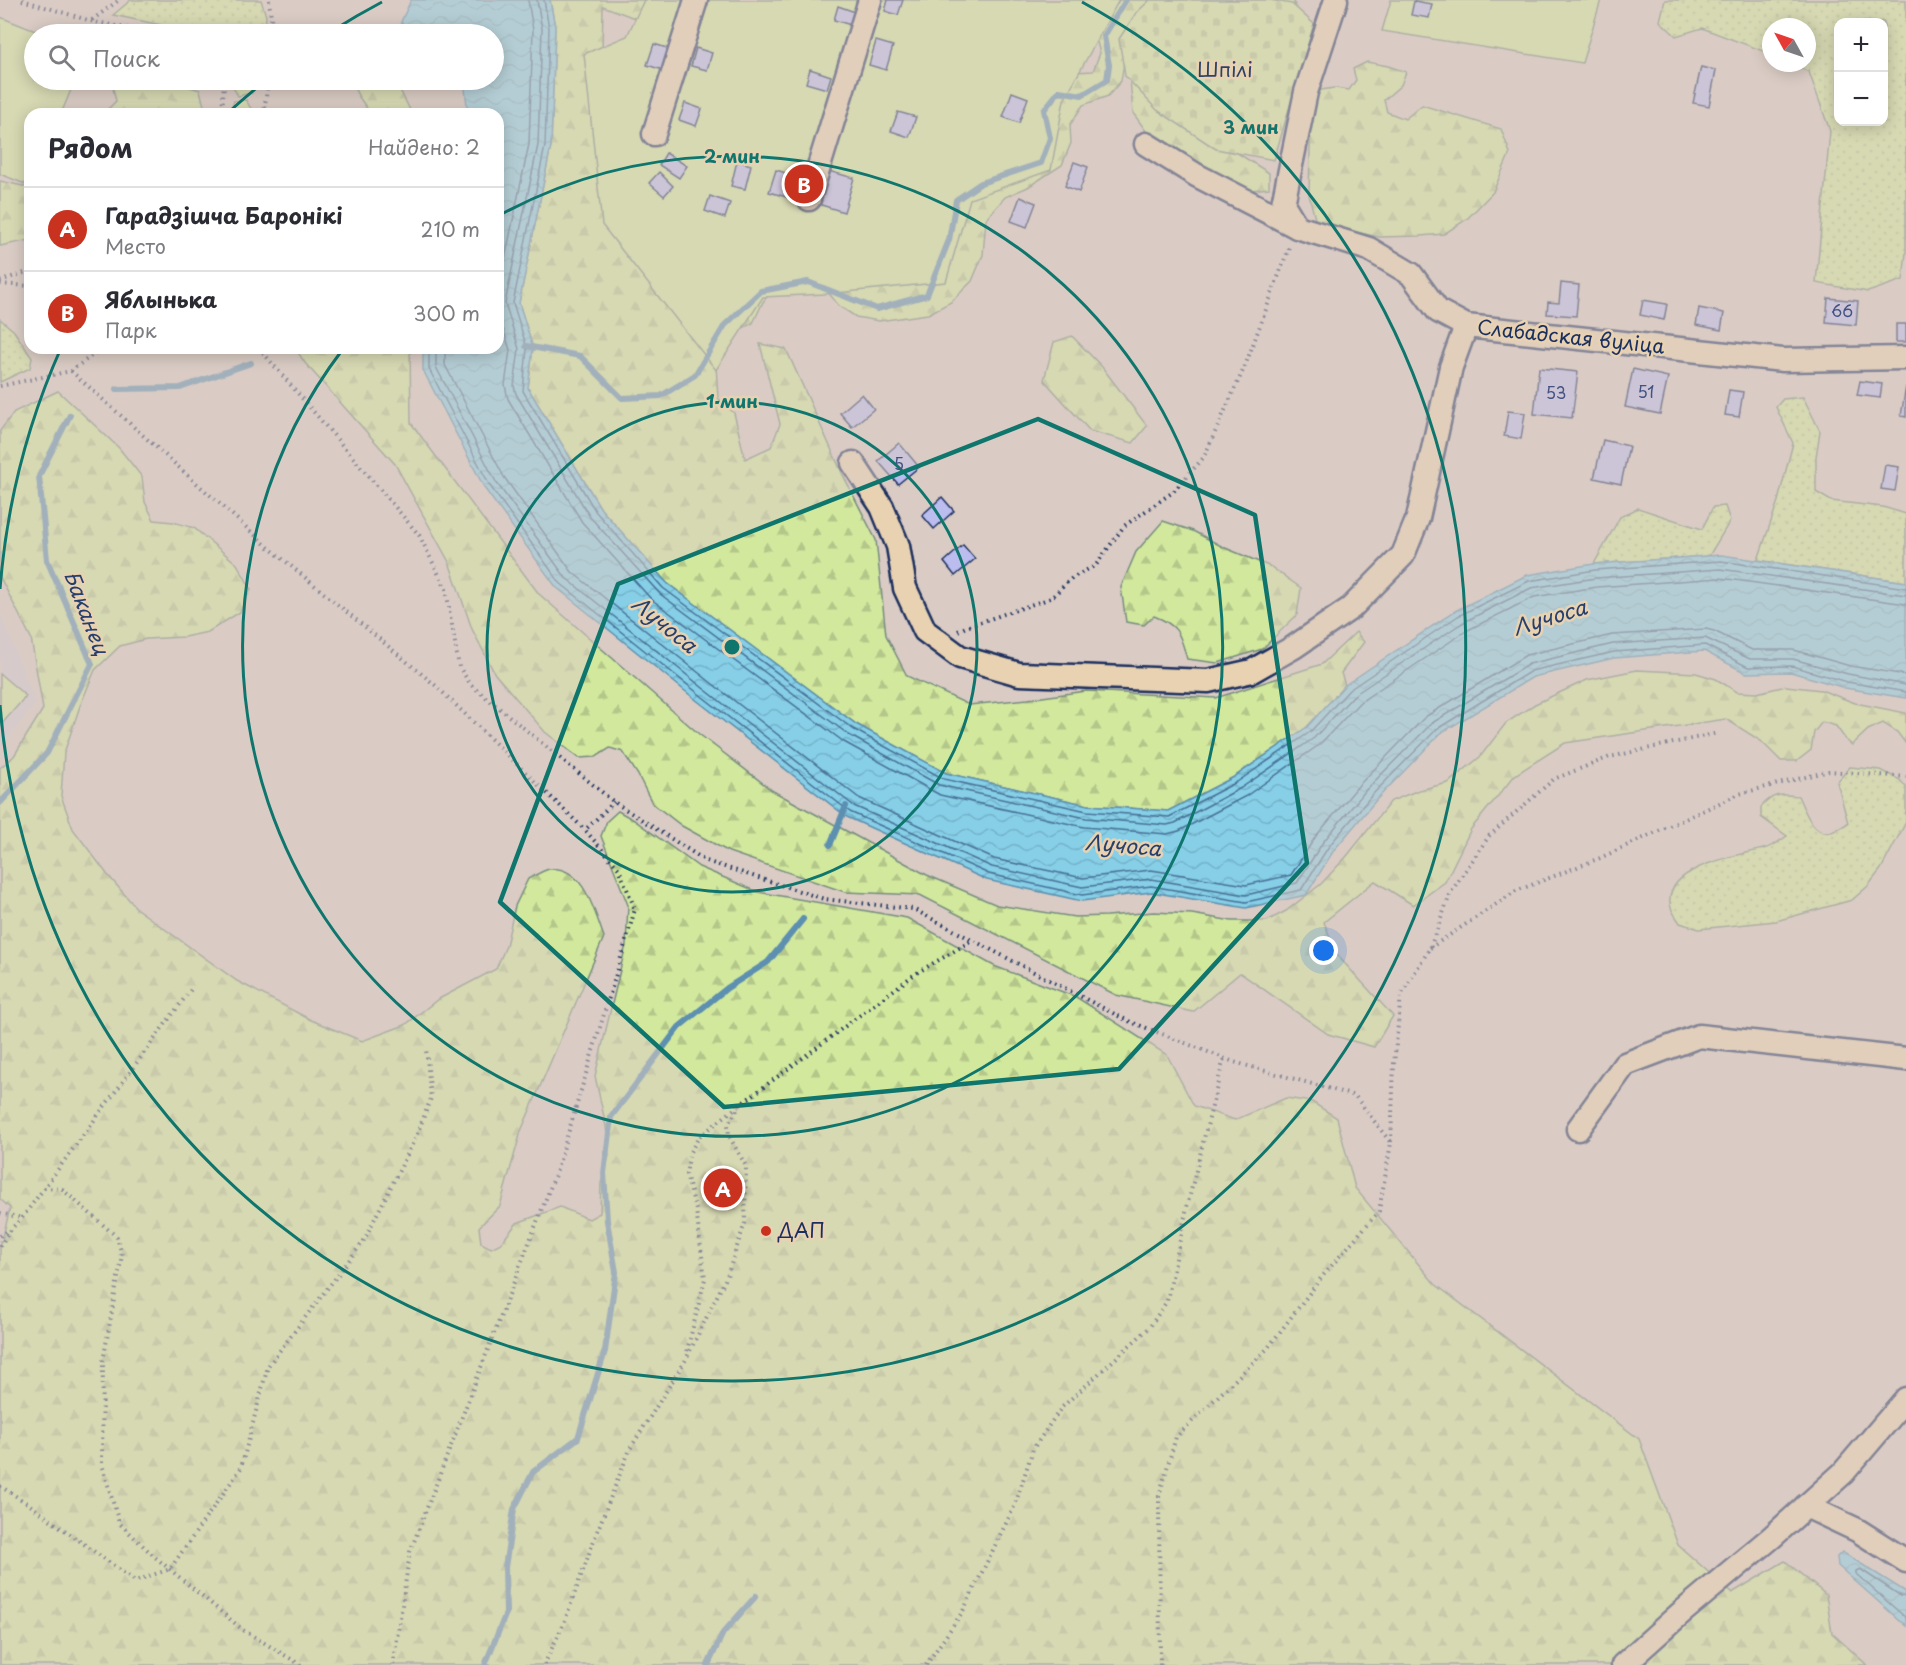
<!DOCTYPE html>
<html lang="ru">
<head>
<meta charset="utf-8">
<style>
  :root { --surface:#fff; --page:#f2f2f3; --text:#2b2b33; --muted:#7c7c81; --line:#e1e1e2; --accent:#c8321e }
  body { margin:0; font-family:"Playpen Sans",sans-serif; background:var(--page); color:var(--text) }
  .controls { position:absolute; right:18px; top:18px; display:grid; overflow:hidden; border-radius:12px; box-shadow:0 3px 15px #0003 }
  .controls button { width:54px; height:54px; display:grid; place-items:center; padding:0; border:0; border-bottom:2px solid var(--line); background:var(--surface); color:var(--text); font:30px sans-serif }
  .compass { position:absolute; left:1762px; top:18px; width:54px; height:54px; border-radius:50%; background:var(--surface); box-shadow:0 3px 15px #0003; rotate:310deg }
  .you { position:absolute; left:1324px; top:951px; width:21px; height:21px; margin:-15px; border:4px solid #fff; border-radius:50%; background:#1a73e8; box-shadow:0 0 0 9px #1a73e833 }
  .badge { display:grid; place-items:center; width:39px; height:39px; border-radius:50%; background:var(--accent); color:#fff; font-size:20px; font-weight:700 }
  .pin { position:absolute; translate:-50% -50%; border:3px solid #fff; box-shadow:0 2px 6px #0006 }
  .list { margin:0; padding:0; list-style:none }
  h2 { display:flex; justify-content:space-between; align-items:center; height:78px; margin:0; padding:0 24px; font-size:26px }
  h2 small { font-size:20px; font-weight:400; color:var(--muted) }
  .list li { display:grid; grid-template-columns:39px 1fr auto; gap:18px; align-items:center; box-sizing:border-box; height:84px; padding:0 24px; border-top:2px solid var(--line) }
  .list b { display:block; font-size:22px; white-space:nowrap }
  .list p { margin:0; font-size:20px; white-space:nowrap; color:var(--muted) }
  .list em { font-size:20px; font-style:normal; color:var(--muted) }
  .icon { flex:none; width:33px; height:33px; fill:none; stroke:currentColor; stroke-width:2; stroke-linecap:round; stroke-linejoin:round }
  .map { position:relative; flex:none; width:1906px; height:1665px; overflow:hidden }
  .search { position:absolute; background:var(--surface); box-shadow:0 3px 15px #0003; left:24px; top:24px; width:480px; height:66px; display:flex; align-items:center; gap:15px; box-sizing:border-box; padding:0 21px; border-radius:33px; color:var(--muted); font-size:22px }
  .panel { position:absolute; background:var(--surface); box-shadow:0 3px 15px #0003; left:24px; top:108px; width:480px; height:246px; border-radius:18px }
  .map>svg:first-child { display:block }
</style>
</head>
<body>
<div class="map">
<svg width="1906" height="1665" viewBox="0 0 1906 1665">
  <defs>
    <pattern id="grass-dots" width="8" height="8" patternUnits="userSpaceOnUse" patternTransform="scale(1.5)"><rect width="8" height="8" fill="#d2e89d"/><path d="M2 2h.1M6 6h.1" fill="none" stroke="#b4c78a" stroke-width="1.8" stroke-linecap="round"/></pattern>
    <pattern id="forest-firs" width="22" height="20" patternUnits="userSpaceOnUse" patternTransform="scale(1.5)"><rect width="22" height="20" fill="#d2e89d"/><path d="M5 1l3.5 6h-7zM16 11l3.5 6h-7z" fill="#b4c78a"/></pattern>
    <pattern id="cemetery-stones" width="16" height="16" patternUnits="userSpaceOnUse" patternTransform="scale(1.5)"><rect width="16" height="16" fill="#d2e89d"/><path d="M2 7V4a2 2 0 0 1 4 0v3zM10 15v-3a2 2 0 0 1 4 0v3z" fill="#b4c78a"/></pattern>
    <pattern id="water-waves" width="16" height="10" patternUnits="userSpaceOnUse" patternTransform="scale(1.5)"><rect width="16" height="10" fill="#86cfe7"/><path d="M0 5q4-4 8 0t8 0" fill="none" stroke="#73b2c9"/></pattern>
  </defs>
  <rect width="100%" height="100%" fill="#daccc4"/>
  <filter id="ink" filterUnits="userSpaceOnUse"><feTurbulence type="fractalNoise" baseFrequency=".0167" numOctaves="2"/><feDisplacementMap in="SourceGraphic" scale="12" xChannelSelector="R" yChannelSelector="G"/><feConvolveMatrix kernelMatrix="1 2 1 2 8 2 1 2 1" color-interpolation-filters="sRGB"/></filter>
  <g filter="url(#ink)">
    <!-- built -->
    <path fill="#d1c8d1" d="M0,612L36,704L0,747Z"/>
    <!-- grass -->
    <g fill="url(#grass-dots)" stroke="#768c7e" stroke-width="1.5" fill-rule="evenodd">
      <path d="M131,0H261L266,16L264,34H185L161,25L113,15Z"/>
      <path d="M1665,0H1906V252L1903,280L1868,292L1816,283L1830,131L1809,72L1790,63H1807V27H1771V54L1702,28L1676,36L1660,21ZM1884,22V122H1838V22Z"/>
      <path d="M229,80H257L252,93L238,96Z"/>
      <path d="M0,319L14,331L32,358L30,368L0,382Z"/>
      <path d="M1803,397L1820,431L1816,457V492L1831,501L1883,507L1906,514V582L1758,560L1778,501L1793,443L1776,407L1783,399Z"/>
      <path d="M1725,506L1730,521L1709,556L1594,564L1620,517L1638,508L1702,529L1713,507Z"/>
      <path d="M1850,767L1881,770L1900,780L1906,787V822L1881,869L1868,886L1852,900L1776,921L1699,929L1680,923C1677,918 1670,910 1670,903C1666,865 1742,855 1767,848C1774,846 1781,840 1787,836L1761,817V807C1774,793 1780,794 1798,796C1804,808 1812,836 1831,832C1836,831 1843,826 1848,823L1837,782Z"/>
    </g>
    <!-- forest -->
    <g fill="url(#forest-firs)" stroke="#768c7e" stroke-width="1.5">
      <path d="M550,0H649L640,20L603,6L602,55L933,250L1057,73L1093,71L1100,53L1092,24L1103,0H1293L1301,20L1312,39L1295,56L1220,142L1269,173V188L1242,191L1151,138L1133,113L1127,45L1121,81L1108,96L1083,105L1070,125L1071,143L1062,165L1028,187L1005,197L986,219L983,255L972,281L951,302L928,314L879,321L856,317L839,306L824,287L783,275L763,302L753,323L729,335L715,348L718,398L734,413L745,459L771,447L780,424L760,344L786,349L842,473L876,540L886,635L907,676L969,705L1028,699L1086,691L1216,698L1322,664L1356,632L1364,642L1341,673L1345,685L1307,727L1234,777L1168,811L1088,805L946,773L856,724L667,583L601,509L528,388L533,348L519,303L551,146L555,28Z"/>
      <path d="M1367,62L1388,66L1406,72L1401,85L1384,100L1387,112L1405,119L1422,105L1501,129L1510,153L1493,192L1467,219L1444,234L1420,236L1379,237L1332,227L1315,219L1309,195L1311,104L1321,90L1335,88L1349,90L1356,80L1353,69Z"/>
      <path d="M111,80H168L200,90L206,114H103L116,101Z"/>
      <path d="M350,80H395L412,114H371L359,97Z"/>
      <path d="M246,100L254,114H230L234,101Z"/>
      <path d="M0,181L27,187L30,185V240L0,246Z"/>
      <path d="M1072,336L1102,367L1147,426L1133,443L1090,431L1044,380L1054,342Z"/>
      <path d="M295,348H410L411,423L539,594L699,734L773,791L927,875L997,905L1075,917L1107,916L1154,912L1192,914L1232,921H1267L1286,911L1321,884L1347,856L1391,801L1419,790L1448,783L1480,757L1506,723L1535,704L1587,680L1637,670L1696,673L1716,679L1737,692L1757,693L1786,686L1821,690L1855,703L1906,713V744L1897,732L1883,723L1868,730L1852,745L1846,740L1836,726L1822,722L1814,732L1811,750L1797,761H1781L1761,741L1726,719L1565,743L1515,775L1471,829L1445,882L1413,905L1375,881L1324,922L1337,955L1393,1016L1374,1047L1328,1034L1240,973L1193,1012L1116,995L920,895L845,892L729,852L682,826L652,803L638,775L623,752L610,748L596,757L579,758L545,732L495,674L472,629L449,562L395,464L305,363Z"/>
      <path d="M58,391L119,448L142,477L145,502L154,520L173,522L194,528L237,564L251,589L240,612L208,632L184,637L146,639L120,646L95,670L80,706L64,753L61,796L73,829L107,874L137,909L237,981L311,1020L362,1041L405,1025L437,1000L496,969L506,946L515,906L528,879C534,876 542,871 549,869C584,864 595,914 604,937L521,1131L500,1206L479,1227L481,1243L491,1248L501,1243L517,1223L560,1207L589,1219L600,1213L601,1183L609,1156L606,1126L595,1076L626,945L628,905L601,836L607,821L618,811L634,820L699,867L758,892L907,918L994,966L1076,997L1167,1055L1194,1106L1235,1120L1286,1098L1312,1102L1337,1118L1355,1188L1435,1284L1639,1439L1678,1545L1732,1593L1785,1561L1826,1595L1832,1633L1867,1665H0V1241H2L10,1208L0,1199V768L14,756L43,709L31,638L0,577V431L14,412Z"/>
      <path d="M1163,521L1193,531L1223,547L1271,567L1301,588L1297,615L1262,649L1218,663L1187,659C1180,635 1180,626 1154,616L1144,625L1126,622L1121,587L1136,552Z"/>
    </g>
    <!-- cemetery -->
    <path fill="url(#cemetery-stones)" stroke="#768c7e" stroke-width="1.5" d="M1150,0H1270L1292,4L1314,24L1274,160L1216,149L1157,110L1125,76L1119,39L1136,13Z"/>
    <!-- garden -->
    <g fill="#d2e89d" stroke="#768c7e" stroke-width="1.5">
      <path d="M644,0H1119L1064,100L1051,170L970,199L946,282L826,294L763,297L716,370L602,225L584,54L627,36Z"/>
      <path d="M1391,0H1601L1582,63L1382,31Z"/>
      <path d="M0,17L43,34H34V80H75L61,114H30V186L0,174Z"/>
      <path d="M0,674L26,696L0,726Z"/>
    </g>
    <!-- water -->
    <g fill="url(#water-waves)" stroke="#5b8fb0" stroke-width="1.5">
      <path d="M411,0H550L555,27L551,146L519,303L533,348L528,388L601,509L667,583L856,724L946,773L1088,805L1168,811L1234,777L1307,727L1345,685L1455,611L1527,575L1594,564L1721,555L1906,582V698L1845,688L1791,672L1746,673L1704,651L1614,658L1533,677L1441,733L1377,799L1334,850L1306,895L1246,908L1151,892L1082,901L987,880L847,817L695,699L556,587L485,489L423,370V348H498V114H468L464,80H494V34H409L401,22Z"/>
      <path d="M1842,1552L1906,1592V1626L1838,1566L1837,1557Z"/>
    </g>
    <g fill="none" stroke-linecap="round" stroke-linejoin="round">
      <!-- shore -->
      <g stroke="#466f95" stroke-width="1.5">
        <path d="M537,0L542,29L538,145L505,303L519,349L514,386L516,394L590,517L660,594L849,735L939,785L1086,818L1167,825L1175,823L1241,788L1314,738L1354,695L1462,623L1531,588L1596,578L1720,569L1906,595"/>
        <path d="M544,0L549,28L545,146L513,303L527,348L523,391L596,512L663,588L853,729L944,779L1087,811L1169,817L1237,782L1310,732L1349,690L1458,616L1529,581L1595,570L1721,561L1906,588"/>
        <path d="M498,292L529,144L533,30L528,0"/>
        <path d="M498,313L510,350L505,385L508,399L582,522L651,599L844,742L940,795L1084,827L1167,834L1179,831L1246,796L1319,745L1360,702L1466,631L1534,597L1597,587L1720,578L1906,604"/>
        <path d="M429,348V369L490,486L560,583L699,694L850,812L989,874L1082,895L1151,886L1246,902L1301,890L1329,846L1372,795L1437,729L1531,671L1614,652L1705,645L1748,667L1792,666L1847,682L1906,692"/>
        <path d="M436,348V367L496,482L566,578L703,688L854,806L992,867L1082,887L1151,879L1246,895L1297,883L1323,842L1366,790L1432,723L1529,664L1613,644L1705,638L1750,659H1793L1848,674L1906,685"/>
        <path d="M445,348V365L504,477L572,572L709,681L859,798L994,859L1083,878L1151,870L1246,885L1291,875L1316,836L1359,785L1425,717L1526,655L1612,635L1706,629L1714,631L1752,650H1794L1850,666L1906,675"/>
        <path d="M1906,1597L1901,1596L1860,1569L1856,1571V1574L1906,1618"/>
      </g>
      <!-- stream -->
      <g stroke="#5b8fb0" stroke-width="6">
        <path d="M526,346L580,356L622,398L661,396L695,375L725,325L761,291L808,282L877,309L927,295L949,240L956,200L981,183L1041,163L1050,138L1044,110L1059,91L1082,95L1107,80L1109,65L1104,36L1126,0"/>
        <path d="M275,350L277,348"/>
        <path d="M117,389L180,388L251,363"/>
        <path d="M0,803L47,753L92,664L47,560L39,476L70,415"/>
        <path d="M830,845L846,806"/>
        <path d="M485,1665L506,1613L505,1567L514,1509L533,1472L578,1438L605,1351L616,1272L607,1221L604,1173L611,1117L679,1027L727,988L768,962L803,919"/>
        <path d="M708,1665L723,1633L756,1596"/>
      </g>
    </g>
    <!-- building -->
    <g fill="#bbbdef" stroke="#1b2f5e" stroke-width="1.5">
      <path d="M888,0H903L898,15L885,11Z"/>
      <path d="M1414,1L1432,4L1429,18L1411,15Z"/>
      <path d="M838,6L855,12L851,25L834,20Z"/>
      <path d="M876,41L893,46L886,70L869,65Z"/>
      <path d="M654,44L670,49L663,70L647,65Z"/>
      <path d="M696,48L712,53L707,70L691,66Z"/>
      <path d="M1701,67L1716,70L1709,106L1693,103Z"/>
      <path d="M810,69L831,76L827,89L806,83Z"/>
      <path d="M1012,92L1028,98L1019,123L1003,117Z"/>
      <path d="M685,103L702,109L696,126L679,120Z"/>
      <path d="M898,112L916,117L909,137L891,131Z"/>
      <path d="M666,153L687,166L679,178L659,165Z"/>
      <path d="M737,161L751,165L745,189L731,186Z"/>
      <path d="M1074,162L1088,167L1079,192L1065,186Z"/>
      <path d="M776,170L796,176L790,198L769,192Z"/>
      <path d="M828,171L854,178L844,212L818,204Z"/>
      <path d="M659,172L673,186L664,196L649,183Z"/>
      <path d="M710,196L730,203L725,218L705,211Z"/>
      <path d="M1020,197L1036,203L1027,227L1011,221Z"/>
      <path d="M1561,283L1579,285L1576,316L1547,314L1548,302L1559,303Z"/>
      <path d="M1828,298L1858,301L1856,325L1826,322Z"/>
      <path d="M1643,300L1667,304L1664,320L1640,315Z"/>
      <path d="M1699,308L1724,313L1721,330L1696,325Z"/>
      <rect x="1896" y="324" width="10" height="18"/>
      <path d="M1539,368L1578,372L1572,418L1534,414Z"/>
      <path d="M1633,369L1668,377L1660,414L1625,407Z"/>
      <path d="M1860,381L1882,384L1880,398L1857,395Z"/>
      <path d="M1906,386V417L1901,416Z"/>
      <path d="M1729,390L1743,392L1739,417L1725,415Z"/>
      <path d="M862,394L874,409L852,427L840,413Z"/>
      <path d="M1508,411L1525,413L1521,439L1504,436Z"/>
      <path d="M1603,440L1629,446L1621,484L1594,478Z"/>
      <path d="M899,443L919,467L898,484L878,461Z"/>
      <path d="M1885,465L1899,467L1895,491L1881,489Z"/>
      <path d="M942,497L954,511L934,529L922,515Z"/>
      <path d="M963,545L975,559L955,576L944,562Z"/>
    </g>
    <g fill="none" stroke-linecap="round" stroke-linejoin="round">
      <!-- minor casing -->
      <g stroke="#1b2f5e" stroke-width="27">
        <g id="minor">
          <path d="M654,134L696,0"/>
          <path d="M1146,144L1196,175L1297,227L1369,249L1411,274L1438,311L1466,326L1783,360L1906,358"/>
          <path d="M809,199L870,0"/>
          <path d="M1297,227L1283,204L1306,92L1336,0"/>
          <path d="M853,463L882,507L898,546L905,588L925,631L960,657L1019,674L1208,681L1252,671L1294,647L1351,608L1403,555L1418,518L1451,367L1466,326"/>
          <path d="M1578,1129L1625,1064L1699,1036L1906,1059"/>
          <path d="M1806,1506L1857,1530L1906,1561"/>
          <path d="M1623,1665L1681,1613L1772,1537L1843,1473L1906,1399"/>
        </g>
      </g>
      <!-- path -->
      <g stroke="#1b2f5e" stroke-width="4" stroke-dasharray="1.5 4.5" stroke-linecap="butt">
        <path d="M22,0L91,21L157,34"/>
        <path d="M269,0L273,34"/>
        <path d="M92,20L119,0"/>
        <path d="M222,114L224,80"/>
        <path d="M264,114L268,80"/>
        <path d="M0,281L30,271"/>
        <path d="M0,284L30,286"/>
        <path d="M259,348L419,535L446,589L459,667L471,685L614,802L706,861L824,899L913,909L1126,1020L1234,1062L1355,1096L1391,1143L1379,1211L1321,1278L1267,1349L1176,1437L1159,1496L1160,1665"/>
        <path d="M71,371L267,546L435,685L585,830"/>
        <path d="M0,386L71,371L102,348"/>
        <path d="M958,631L966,627L1051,598L1072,578L1096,565L1124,526L1173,492L1204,457L1245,366L1290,245"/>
        <path d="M1430,948L1516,891L1600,858L1739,794L1829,771L1906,777"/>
        <path d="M1391,1142L1394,1064L1401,995L1430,948L1451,892L1489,836L1554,779L1610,757L1718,733"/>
        <path d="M44,1188L62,1189L117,1237L122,1255L103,1361L102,1464L119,1523L155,1557L243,1630L301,1665"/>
        <path d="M0,1213L22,1218"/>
        <path d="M0,1236L9,1230"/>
        <path d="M0,1246L12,1228L22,1218L192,988"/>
        <path d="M687,1351L705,1279L696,1210L686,1174L690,1152L699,1137L738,1106"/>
        <path d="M0,1486L30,1505L135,1581L170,1569L241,1468L268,1366L363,1242L416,1137L431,1098L426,1049"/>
        <path d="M393,1665L410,1552L557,1170L626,941L635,909L619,869L585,830L614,802"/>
        <path d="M544,1665L564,1623L598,1529L630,1449L685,1361L727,1276L745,1223L746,1166L729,1136L728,1124L741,1104L915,974L973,940"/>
        <path d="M926,1665L963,1611L1015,1505L1033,1449L1061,1408L1149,1328L1167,1301L1187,1207L1224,1058"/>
      </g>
      <!-- minor -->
      <use href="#minor" stroke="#e8d2b1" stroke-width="22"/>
    </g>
  </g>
  <!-- marked area -->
  <path d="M0 0H1906V1665H0ZM1038,419L1255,515L1307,863L1119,1069L724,1107L500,902L618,584Z" fill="#daccc4" fill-opacity=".55" fill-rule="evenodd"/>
  <path fill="none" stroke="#0f766e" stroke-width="4.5" stroke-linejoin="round" d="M1038,419L1255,515L1307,863L1119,1069L724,1107L500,902L618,584Z"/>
  <!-- distance rings -->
  <g fill="none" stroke="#0f766e" stroke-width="3">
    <circle cx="732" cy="647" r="245"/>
    <path d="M498 216A490 490 0 1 1 343 349"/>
    <path d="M0 589A734 734 0 0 1 61 348M231 110A734 734 0 0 1 265 81M332 31A734 734 0 0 1 382 2M1082 2A734 734 0 1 1 0 705"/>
  </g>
  <!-- markers -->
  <circle fill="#c8321e" stroke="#e8d2b1" stroke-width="2" cx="766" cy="1231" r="6"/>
  <g text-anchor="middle" stroke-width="5" stroke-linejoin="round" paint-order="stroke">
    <!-- number labels -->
    <g font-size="16" fill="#435282">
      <text x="1842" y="317">66</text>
      <text x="1646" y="398">51</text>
      <text x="1556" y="399">53</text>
      <text x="899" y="470">5</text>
    </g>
    <!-- park labels -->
    <g font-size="20" fill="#2d4264" stroke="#e8d2b1">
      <text x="1225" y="77">Шпілі</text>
    </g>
    <!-- street labels -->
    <g font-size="20" fill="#1b2f5e" stroke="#e8d2b1">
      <text transform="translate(1571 337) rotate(6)" y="7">Слабадская вуліца</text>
    </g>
    <!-- poi labels -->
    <g font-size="20" fill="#1b2f5e" stroke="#e8d2b1" text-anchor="start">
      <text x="778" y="1238">ДАП</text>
    </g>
    <!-- water labels -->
    <g font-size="21" font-style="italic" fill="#263f6c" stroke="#e8d2b1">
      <text transform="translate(86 613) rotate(69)" y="7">Баканец</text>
      <text transform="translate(1550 618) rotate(-17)" y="7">Лучоса</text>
      <text transform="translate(664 625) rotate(39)" y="7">Лучоса</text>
      <text transform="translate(1123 846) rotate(5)" y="7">Лучоса</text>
    </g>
  </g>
  <circle cx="732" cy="647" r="9" fill="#0f766e" stroke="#e8d2b1" stroke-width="3"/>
  <g font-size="18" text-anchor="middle" font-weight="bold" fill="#0f766e" stroke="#e8d2b1" stroke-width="5" stroke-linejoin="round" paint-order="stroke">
    <text x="1251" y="134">3 мин</text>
    <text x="732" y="163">2 мин</text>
    <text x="732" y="408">1 мин</text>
  </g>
</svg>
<div class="controls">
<button>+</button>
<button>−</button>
</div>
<svg class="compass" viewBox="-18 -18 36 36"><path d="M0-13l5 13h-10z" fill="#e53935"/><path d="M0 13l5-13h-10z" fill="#7c7c81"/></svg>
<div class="you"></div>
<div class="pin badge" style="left:723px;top:1188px">A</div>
<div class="pin badge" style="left:804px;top:184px">B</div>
<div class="search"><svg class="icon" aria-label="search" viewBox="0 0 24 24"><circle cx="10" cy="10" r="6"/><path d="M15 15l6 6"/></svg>Поиск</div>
<section class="panel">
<h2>Рядом<small>Найдено: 2</small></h2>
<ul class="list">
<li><span class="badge">A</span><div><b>Гарадзішча Баронікі</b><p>Место</p></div><em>210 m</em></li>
<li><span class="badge">B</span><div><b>Яблынька</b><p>Парк</p></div><em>300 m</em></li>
</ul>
</section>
</div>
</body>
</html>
